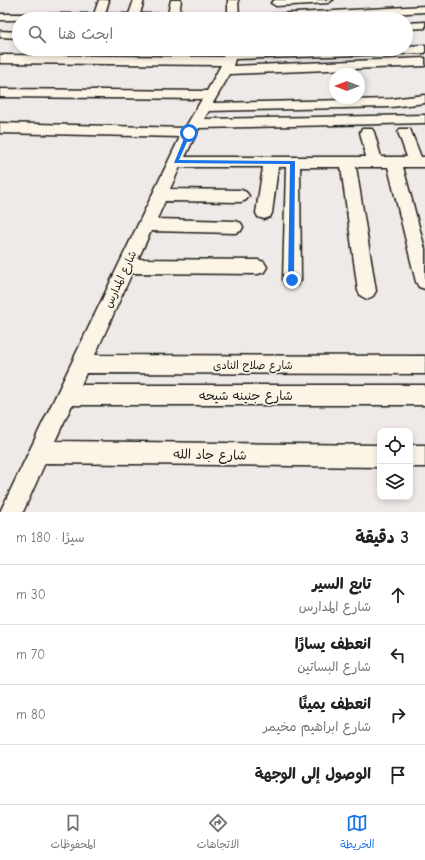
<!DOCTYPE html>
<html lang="ar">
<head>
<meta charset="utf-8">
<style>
  :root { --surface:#fff; --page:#f2f2f2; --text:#202124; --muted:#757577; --line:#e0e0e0; --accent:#1a73e8 }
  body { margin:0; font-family:"Comic Neue","Playpen Sans Arabic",sans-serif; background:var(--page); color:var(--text); direction:rtl }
  .controls { position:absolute; right:12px; bottom:12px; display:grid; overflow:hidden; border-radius:8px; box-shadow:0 2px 6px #0003 }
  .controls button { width:36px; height:36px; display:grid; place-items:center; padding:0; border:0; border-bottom:1px solid var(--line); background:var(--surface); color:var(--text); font:20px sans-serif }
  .compass { position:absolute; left:329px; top:68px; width:36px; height:36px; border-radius:50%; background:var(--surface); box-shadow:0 2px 6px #0003; rotate:270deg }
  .stop { position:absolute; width:12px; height:12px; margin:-9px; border:3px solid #1a73e8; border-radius:50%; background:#fff }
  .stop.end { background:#1a73e8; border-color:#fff; box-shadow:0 1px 4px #0008 }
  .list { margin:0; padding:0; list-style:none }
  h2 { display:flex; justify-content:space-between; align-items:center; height:52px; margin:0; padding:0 16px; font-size:17px }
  h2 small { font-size:13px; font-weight:400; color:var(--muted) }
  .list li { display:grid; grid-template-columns:26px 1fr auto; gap:12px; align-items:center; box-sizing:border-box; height:60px; padding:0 16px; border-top:1px solid var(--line) }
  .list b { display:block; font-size:15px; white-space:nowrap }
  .list p { margin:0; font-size:13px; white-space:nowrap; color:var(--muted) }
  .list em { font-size:13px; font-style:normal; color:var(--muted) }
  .icon { flex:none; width:22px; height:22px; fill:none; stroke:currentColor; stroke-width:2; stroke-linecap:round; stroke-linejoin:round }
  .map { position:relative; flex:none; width:425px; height:512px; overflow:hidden; direction:ltr }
  .search { position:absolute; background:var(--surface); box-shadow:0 2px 6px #0003; left:12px; right:12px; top:12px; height:44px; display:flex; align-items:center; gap:10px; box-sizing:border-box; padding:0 14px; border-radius:22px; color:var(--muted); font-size:15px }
  .sheet { height:292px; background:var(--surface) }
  nav { display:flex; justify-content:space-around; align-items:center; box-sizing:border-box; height:56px; border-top:1px solid var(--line); background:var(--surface); font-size:11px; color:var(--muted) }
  nav a { display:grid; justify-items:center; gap:2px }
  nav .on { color:var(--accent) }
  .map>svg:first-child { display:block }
</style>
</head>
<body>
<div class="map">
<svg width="425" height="512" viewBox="0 0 425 512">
  <rect width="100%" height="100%" fill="#efeae7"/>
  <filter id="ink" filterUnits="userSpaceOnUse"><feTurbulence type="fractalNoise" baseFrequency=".025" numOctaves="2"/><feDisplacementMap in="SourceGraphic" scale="8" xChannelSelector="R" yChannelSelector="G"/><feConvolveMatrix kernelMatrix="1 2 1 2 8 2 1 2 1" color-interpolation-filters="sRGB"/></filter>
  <g filter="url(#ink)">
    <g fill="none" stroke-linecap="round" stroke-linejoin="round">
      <!-- minor casing -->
      <g stroke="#1c1c1c" stroke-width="3">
        <g id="minor">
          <path d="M99,0H109L105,14H129L134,0H144L140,14H168L171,0H181L179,14L228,15V0H238L239,16L425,6V12L301,19L0,20V14H94Z"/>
          <path d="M275,0H333L328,3L276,6L271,3Z"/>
          <path d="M425,22V28L406,29V23Z"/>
          <path d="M0,31L19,32V38L0,37Z"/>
          <path d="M425,45V53L235,59L233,66L425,58V66L230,74L213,103L391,99L425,95V103L391,107L209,111L204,119L425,115V123L199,128L185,157H366L360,132L362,129H372L374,132L381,157H407L398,132L400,129H410L421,157H425V167H403L425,249V289L419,287L416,282L388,167H356L376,291L373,296L367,299L361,296L358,291L341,167H300L301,280L298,285L292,287L286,285L283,280L286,167H278L272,213L270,217L264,219L258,217L256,213L263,167H180L170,189L241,190L246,192L249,196L246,200L241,202L165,201L157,219L235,221L241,223L243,227L241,231L235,233L151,231L138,259L258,260L264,262L267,267L264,272L258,274L132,273L95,355L425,356V374L86,373L81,385H425V405H72L55,441L380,445V467L45,463L23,512H0L180,137L0,133V123L185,128L202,99L0,97V89L207,91L221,65L0,63V55L223,57L225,49H237L236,52L325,49H406V46Z"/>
          <rect x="410" y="445" width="15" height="22"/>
        </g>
      </g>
      <!-- minor -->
      <use href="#minor" fill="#fcf5e5" fill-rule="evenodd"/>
    </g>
  </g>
  <!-- route -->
  <path fill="#1a73e8" d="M187,131L191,133L179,160L295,161L294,282H289L288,280L290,164L174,163Z"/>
  <g text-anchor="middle" stroke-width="3" stroke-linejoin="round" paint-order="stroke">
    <!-- street labels -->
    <g font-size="11" fill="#1c1c1c" stroke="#fcf5e5">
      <text transform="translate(120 279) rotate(-65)" y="4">شارع المدارس</text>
      <text x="253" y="369">شارع صلاح النادى</text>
    </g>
    <!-- near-street labels -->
    <g font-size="13" fill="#1c1c1c" stroke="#fcf5e5">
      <text x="246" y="400">شارع جنينه شيحه</text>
      <text transform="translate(210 454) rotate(1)" y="5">شارع جاد الله</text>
    </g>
  </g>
</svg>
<div class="controls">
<button><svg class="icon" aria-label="locate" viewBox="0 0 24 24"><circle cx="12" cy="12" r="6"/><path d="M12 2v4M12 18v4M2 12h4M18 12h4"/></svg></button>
<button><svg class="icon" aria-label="layers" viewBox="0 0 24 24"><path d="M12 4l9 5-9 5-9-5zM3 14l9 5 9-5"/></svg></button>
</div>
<svg class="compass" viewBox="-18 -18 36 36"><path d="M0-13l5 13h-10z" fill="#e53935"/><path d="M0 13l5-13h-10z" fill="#757577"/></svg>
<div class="stop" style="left:189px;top:133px"></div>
<div class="stop end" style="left:292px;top:280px"></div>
<div class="search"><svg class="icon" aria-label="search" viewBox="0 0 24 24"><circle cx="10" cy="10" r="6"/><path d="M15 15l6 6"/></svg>ابحث هنا</div>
</div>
<section class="sheet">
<h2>3 دقيقة<small>سيرًا · 180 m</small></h2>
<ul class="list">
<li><svg class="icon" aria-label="ahead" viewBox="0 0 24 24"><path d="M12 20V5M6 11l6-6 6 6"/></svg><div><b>تابع السير</b><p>شارع المدارس</p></div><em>30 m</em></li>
<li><svg class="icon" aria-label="left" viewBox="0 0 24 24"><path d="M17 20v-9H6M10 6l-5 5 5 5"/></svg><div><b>انعطف يسارًا</b><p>شارع البساتين</p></div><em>70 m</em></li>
<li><svg class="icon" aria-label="right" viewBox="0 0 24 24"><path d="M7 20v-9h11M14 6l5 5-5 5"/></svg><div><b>انعطف يمينًا</b><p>شارع ابراهيم مخيمر</p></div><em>80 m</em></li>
<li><svg class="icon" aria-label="arrive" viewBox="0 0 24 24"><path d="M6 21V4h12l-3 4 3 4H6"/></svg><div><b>الوصول إلى الوجهة</b></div></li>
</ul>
</section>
<nav>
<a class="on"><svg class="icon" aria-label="map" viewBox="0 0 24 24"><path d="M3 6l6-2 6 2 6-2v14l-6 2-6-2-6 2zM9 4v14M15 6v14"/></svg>الخريطة</a>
<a><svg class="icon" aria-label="directions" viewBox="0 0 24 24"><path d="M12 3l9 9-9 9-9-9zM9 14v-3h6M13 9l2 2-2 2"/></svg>الاتجاهات</a>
<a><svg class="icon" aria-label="saved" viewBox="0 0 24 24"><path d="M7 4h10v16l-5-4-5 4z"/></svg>المحفوظات</a>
</nav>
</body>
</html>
